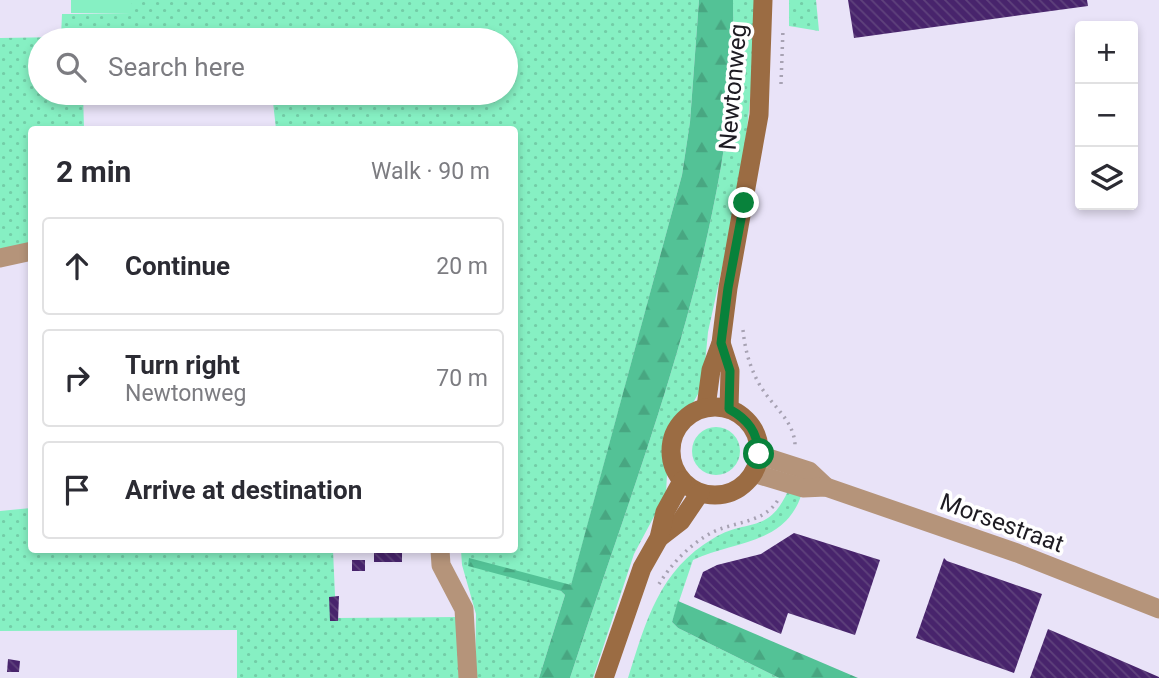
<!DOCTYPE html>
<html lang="en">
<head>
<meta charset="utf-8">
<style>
  :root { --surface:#fff; --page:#f2f2f3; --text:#2b2b33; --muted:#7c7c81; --line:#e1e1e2 }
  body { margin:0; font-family:Roboto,sans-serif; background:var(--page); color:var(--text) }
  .controls { position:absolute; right:21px; top:21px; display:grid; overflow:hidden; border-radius:7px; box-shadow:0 4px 10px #0003 }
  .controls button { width:63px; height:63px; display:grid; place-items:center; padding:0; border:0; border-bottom:2px solid var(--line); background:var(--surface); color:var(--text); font:35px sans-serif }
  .stop { position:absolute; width:21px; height:21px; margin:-16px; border:5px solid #08823b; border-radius:50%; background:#fff }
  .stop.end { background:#08823b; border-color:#fff; box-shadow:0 2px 7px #0008 }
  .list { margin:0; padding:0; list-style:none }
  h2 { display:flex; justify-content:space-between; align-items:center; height:91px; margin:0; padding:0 28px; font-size:30px }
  h2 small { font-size:23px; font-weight:400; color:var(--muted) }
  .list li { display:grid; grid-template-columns:46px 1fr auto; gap:21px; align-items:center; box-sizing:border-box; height:98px; margin:0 14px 14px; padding:0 14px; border:2px solid var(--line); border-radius:7px }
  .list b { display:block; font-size:26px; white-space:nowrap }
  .list p { margin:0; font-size:23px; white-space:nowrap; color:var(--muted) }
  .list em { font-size:23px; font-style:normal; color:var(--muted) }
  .icon { flex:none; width:38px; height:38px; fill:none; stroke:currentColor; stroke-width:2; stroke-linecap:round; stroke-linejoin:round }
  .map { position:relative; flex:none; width:1159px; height:678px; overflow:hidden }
  .search { position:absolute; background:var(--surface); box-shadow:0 4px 10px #0003; left:28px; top:28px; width:490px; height:77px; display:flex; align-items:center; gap:18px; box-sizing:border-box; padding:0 24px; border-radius:38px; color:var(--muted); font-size:26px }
  .panel { position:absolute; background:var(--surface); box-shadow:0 4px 10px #0003; left:28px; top:126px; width:490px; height:427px; border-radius:7px }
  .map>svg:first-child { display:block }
</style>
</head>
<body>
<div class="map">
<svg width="1159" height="678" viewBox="0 0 1159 678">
  <defs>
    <pattern id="grass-dots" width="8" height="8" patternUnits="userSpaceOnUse" patternTransform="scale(1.75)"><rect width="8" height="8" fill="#86f0c3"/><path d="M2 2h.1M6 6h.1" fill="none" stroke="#73cda7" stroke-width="1.8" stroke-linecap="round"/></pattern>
    <pattern id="forest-firs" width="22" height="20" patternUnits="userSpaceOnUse" patternTransform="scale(1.75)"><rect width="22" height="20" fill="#53c296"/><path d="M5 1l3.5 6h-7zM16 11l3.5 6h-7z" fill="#48a681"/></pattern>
    <pattern id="building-back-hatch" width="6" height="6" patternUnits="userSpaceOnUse" patternTransform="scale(1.75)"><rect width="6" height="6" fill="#48246c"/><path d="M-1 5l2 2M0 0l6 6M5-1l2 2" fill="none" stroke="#5f427c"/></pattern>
  </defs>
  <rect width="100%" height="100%" fill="#e9e3f8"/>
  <!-- grass -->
  <g fill="url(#grass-dots)">
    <path d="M131,0H699L690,122L682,175L571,586L469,559L561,591L565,595L539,678H475L476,614L462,565L461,550H514V130L276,129L272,93H506V40H40V93H83L84,129L32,130L31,244L0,249V38L61,37L62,14H130Z"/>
    <path d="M733,0H755L752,81L747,129L736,204L708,332L703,385L693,403L674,418L666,430L662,452L667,474L666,494L634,554L593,678H570C633,484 712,289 732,85C735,57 733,28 733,0Z"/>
    <path d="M789,0H816L819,31L789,26Z"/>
    <circle cx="716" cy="451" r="24"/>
    <path d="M788,491L801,496C784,545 733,541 693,560L672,622L678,628L779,678H628C646,621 659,570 714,538C748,518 768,535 788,491Z"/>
    <path d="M31,508L32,550H333L336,618L457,617L459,678H237V630L0,631V511Z"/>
  </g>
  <!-- forest -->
  <g fill="url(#forest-firs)">
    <path d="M699,0H733C733,28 735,57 732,85C712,289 633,484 570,678H539L565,595L561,591L468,566L469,558L571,585L682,175L690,122Z"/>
    <path d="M678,601L858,678H779L678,628L672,622Z"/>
  </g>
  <!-- garden -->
  <path fill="#86f0c3" d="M71,0H131V14L71,13Z"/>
  <!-- building -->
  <g fill="url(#building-back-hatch)">
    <path d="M848,0H1087L1088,6L854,38Z"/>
    <path d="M794,533L880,560L855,635L788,613L781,634L694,597L703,572L717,565L761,554Z"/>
    <rect x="374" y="550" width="28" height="12"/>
    <path d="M944,558L947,561L1042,594L1014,673L916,638Z"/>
    <rect x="352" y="560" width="13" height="11"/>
    <path d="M339,596L338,621H330L329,597Z"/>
    <path d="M1048,629L1159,677V678H1030Z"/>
    <path d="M8,659L20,661L19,672H7Z"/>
  </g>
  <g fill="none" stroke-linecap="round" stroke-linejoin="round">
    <!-- path -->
    <g stroke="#a7a2b3" stroke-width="3.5" stroke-dasharray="2 5" stroke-linecap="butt">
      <path d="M781,84L783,29"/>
      <path d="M743,330C745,350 750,369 761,387C773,407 796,422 795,448"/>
      <path d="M659,584C672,563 690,544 713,532C736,521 766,523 779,498"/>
    </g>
    <!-- minor -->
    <g stroke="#b5947a" stroke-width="19">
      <path d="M0,258L32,251"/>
      <path d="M759,455L809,471L826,487"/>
      <path d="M753,473L803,488L826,487L1017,553L1159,609"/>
      <path d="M440,550L441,565L464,609L468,678"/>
    </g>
    <!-- secondary -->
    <g stroke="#9b6c43" stroke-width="19">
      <path d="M721,343L730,371L729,409"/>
      <path d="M706,407L711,370L721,343L728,288L759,115L763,0"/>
      <circle cx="715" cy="451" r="44"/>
      <path d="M659,538L681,521L700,493"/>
      <path d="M604,678L642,568L659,538L665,512L682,481"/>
    </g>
  </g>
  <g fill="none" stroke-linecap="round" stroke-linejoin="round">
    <!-- route -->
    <path stroke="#08823b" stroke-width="9" d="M744,203L728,288L721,343L730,371L729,409C749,420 757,432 759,454"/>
  </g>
  <g text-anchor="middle" stroke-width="7" stroke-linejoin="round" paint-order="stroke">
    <!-- street labels -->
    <g font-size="24" fill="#1d1b22" stroke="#fff">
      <text transform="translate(733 87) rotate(-85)" y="8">Newtonweg</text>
      <text transform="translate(1002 523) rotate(20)" y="8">Morsestraat</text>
    </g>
  </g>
</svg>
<div class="controls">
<button>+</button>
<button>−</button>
<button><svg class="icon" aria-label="layers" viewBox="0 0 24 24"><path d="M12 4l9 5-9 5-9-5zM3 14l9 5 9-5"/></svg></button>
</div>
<div class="stop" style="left:759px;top:454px"></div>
<div class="stop end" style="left:744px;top:203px"></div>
<div class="search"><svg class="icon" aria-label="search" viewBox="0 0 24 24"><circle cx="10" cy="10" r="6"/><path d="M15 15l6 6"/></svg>Search here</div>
<section class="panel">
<h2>2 min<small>Walk · 90 m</small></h2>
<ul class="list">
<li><svg class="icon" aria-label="ahead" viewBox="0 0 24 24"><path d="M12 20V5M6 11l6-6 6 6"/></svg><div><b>Continue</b></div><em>20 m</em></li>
<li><svg class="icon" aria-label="right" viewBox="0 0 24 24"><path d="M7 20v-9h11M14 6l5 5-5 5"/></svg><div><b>Turn right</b><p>Newtonweg</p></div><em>70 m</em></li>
<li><svg class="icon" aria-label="arrive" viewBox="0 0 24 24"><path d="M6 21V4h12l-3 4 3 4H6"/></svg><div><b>Arrive at destination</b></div></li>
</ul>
</section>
</div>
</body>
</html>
